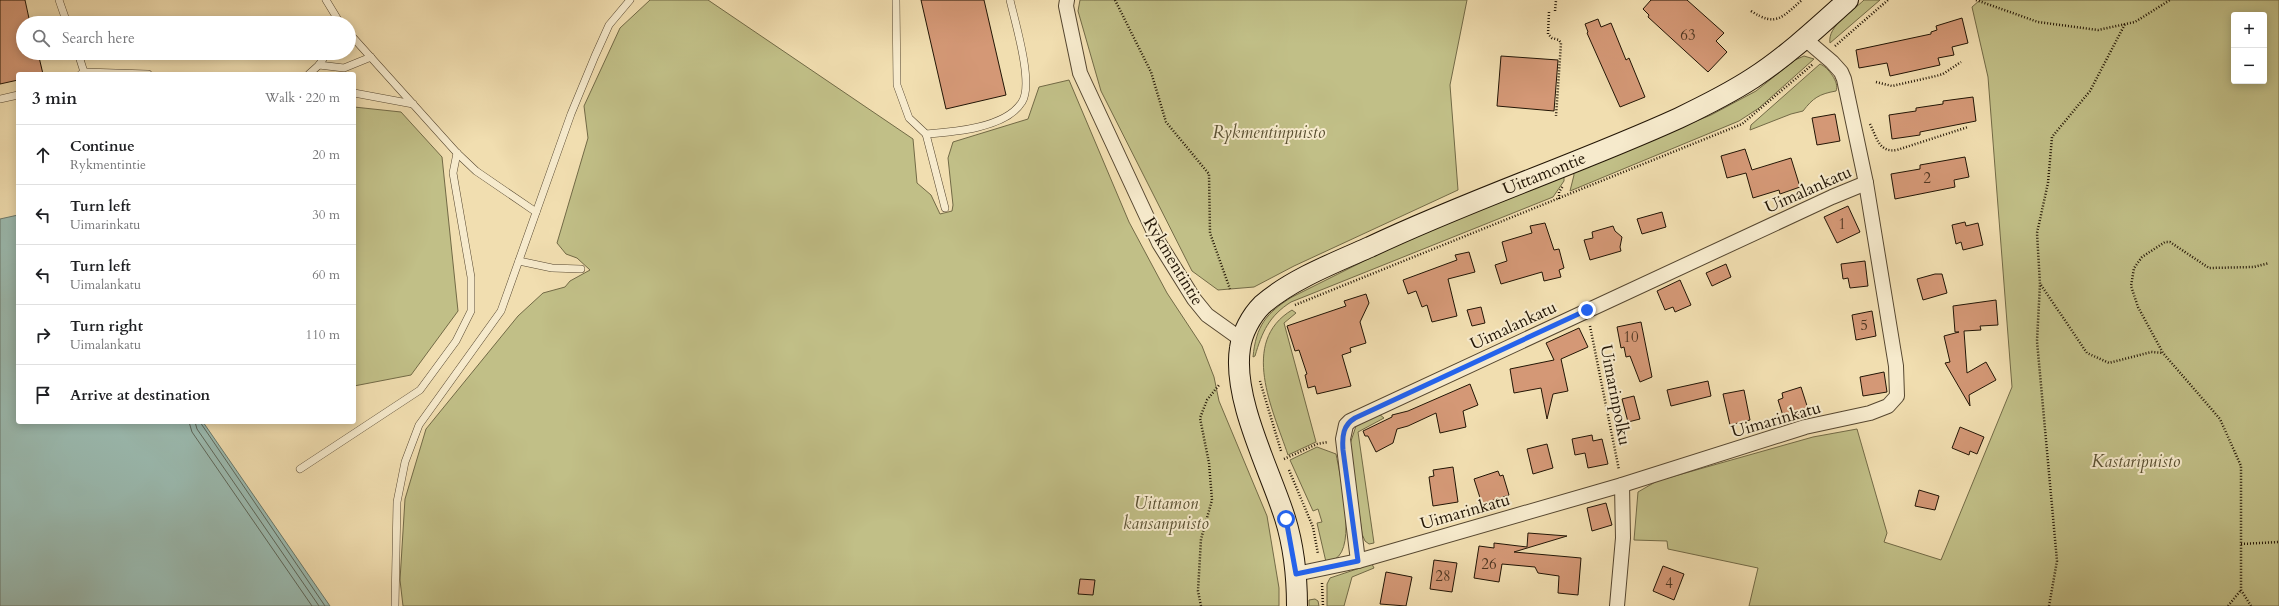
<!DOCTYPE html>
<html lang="en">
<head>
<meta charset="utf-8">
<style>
  :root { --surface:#fff; --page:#f2f2f2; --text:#202124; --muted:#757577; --line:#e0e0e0 }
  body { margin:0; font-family:Cardo,serif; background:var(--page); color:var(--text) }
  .controls { position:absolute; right:12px; top:12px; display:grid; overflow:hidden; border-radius:4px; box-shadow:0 2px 10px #0003 }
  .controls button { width:36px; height:36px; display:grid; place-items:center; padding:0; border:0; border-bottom:1px solid var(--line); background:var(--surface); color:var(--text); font:20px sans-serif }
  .stop { position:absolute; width:12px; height:12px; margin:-9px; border:3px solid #2563eb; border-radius:50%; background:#fff }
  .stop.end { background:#2563eb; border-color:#fff; box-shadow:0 1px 4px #0008 }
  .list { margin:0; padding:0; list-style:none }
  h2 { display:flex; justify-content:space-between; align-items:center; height:52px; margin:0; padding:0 16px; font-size:17px }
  h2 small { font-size:13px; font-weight:400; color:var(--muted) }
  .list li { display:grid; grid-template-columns:26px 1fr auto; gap:12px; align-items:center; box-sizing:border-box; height:60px; padding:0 16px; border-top:1px solid var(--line) }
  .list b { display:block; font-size:15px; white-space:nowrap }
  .list p { margin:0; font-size:13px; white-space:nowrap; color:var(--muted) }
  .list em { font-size:13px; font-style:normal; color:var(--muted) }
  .icon { flex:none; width:22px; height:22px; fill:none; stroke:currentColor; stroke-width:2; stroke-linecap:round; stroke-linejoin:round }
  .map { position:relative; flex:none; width:2279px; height:606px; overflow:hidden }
  .search { position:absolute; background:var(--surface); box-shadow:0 2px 10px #0003; left:16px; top:16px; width:340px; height:44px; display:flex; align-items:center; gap:10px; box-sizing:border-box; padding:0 14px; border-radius:22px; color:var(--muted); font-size:15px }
  .panel { position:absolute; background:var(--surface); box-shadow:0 2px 10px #0003; left:16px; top:72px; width:340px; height:352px; border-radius:4px }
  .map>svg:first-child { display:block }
</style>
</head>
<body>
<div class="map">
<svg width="2279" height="606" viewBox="0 0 2279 606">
  <rect width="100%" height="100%" fill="#f1deb0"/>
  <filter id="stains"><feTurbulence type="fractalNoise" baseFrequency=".005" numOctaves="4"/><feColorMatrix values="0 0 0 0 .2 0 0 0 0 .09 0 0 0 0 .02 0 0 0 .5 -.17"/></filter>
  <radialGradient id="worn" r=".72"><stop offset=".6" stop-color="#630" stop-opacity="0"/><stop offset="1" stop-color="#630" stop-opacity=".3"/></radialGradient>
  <!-- green -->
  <g fill="#c1bf87" stroke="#726a46" fill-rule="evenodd">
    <path d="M650,0H708L913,139L917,183L931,195L940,214L952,211L953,205L948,158L953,142L1028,119L1039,87L1069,80L1129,222L1167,293L1202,346L1214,377L1219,401L1267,516L1279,588V606H403L400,580L405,499L426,429L518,316L543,293L565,287L570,281L590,270L577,258L566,254L557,243L588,138L584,106L620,28Z"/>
    <path d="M1080,0H1467L1450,85L1458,190L1294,266L1254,287L1218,290L1192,271L1101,91L1078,11Z"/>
    <path d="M1864,0H1880L1830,43C1827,26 1853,11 1864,0Z"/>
    <path d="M1980,0H2279V606H1749L1758,568L1668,549L1667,541L1634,540L1638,492L1657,481L1813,437L1857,429L1887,533L1884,542L1941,560L2012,387L1988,77L1972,7ZM2234,15H2264V81H2234Z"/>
    <path d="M1804,56L1814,59L1759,108L1739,121L1570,191L1574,175L1573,171L1711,115L1756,91L1795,60Z"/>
    <path d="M1820,64C1828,67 1840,83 1836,91C1819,94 1813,98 1803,111L1791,114L1750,130L1751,125Z"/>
    <path d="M354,107L401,112L442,157L458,311L411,375L354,386Z"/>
    <path d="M1564,175V181L1553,197L1291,302C1269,316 1262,332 1255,356L1253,357C1256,326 1266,313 1292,297L1416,235Z"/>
    <path d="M1292,310L1296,313L1284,323L1316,442L1288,455C1273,410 1239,342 1292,310Z"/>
    <path d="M1379,414L1384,418L1358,432L1374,543L1369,544L1365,541L1362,534L1350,444L1356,426Z"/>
    <path d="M1317,447L1336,454C1340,475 1357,547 1335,559C1333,561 1329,561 1326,562L1317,523L1322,522L1318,509L1313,511L1290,460Z"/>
    <path d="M1372,564L1374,568L1352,577L1344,606H1327V584L1330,578Z"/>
    <path d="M1315,599L1318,601L1319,606H1309V600Z"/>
  </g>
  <!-- water -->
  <path fill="#9bbbb1" stroke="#6b796c" d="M18,215V422H203L330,606H0V219Z"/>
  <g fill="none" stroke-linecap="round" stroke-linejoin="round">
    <!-- shore -->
    <g stroke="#5e685b" stroke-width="1">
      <path d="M189,422L192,432L312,606"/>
      <path d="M195,422L197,429L319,606"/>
      <path d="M200,422L325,606"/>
    </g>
  </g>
  <!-- building -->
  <g fill="#d49876" stroke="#221505">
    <path d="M0,0H25L30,23H23V53H38L43,74H18V80L0,84Z"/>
    <path d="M921,0H984L1006,95L946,109Z"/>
    <path d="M1651,0H1687L1724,33L1716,41L1727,52L1708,72L1648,17L1649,15L1643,9Z"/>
    <path d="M1962,18L1968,43L1952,47L1954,55L1938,58L1940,65L1890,76L1887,63L1859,68L1856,50L1931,34V32L1937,30L1936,26Z"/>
    <path d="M1598,19L1601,27L1611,23L1626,60L1629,58L1645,97L1620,107L1587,33L1588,32L1585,24Z"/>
    <path d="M1501,56L1558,60L1554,111L1497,106Z"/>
    <path d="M1973,97L1976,121L1920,132V135L1892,139L1889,115L1916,111V108L1943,104V101Z"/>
    <path d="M1835,114L1840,141L1817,145L1812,118Z"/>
    <path d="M1745,149L1752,170L1791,158L1800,187L1780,194L1779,190L1753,198L1746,173L1727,178L1721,156Z"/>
    <path d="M1965,157L1969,177L1954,180L1955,187L1895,199L1891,174L1920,169V165Z"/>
    <path d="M1848,206L1860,232L1837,243L1824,217Z"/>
    <path d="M1662,212L1666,227L1642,234L1637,219Z"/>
    <path d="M1965,222L1966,226L1978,223L1983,245L1963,250L1961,242L1956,244L1952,225Z"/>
    <path d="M1545,223L1554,250L1559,249L1564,268L1559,270L1561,277L1544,281L1542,272L1501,284L1495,265L1507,261L1502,242L1532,233L1530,226Z"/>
    <path d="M1613,226L1615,231L1622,237L1620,247L1621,251L1590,260L1584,240L1593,238L1592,232Z"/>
    <path d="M1469,252L1475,272L1448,279L1457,316L1432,322L1427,305L1422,307L1416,291L1408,294L1403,280L1457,260L1455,255Z"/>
    <path d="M1865,261L1868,286L1850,288L1848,278L1843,279L1841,264Z"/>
    <path d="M1726,264L1731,277L1712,286L1706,273Z"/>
    <path d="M1935,274H1942L1947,293L1923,300L1917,279Z"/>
    <path d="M1680,280L1691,305L1675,312L1673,307L1665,310L1657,291Z"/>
    <path d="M1366,294L1369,303L1360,322L1366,343L1350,348L1351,352L1342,355L1351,386L1317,394L1315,386L1308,388L1305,375L1307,374L1299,350L1295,351L1287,326L1346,306L1344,301Z"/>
    <path d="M1996,300L1998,325L1980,326L1981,330L1964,331L1967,373L1986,362L1996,380L1969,395L1970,406L1945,363L1950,362L1944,336L1959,332H1955L1953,306Z"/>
    <path d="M1481,307L1485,323L1472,326L1467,310Z"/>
    <path d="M1872,311L1876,336L1856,340L1852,315Z"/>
    <path d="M1641,322L1652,377L1640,382L1630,356L1626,357L1624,347L1621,348L1617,327Z"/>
    <path d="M1579,328L1588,347L1561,359L1568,391L1553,394L1547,419L1541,388L1514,393L1510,369L1554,360L1546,343Z"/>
    <path d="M1884,372L1887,392L1863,396L1860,377Z"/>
    <path d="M1708,381L1711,396L1671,406L1667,390Z"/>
    <path d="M1470,384L1478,405L1463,411L1466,427L1440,433L1436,413L1408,426L1397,429L1393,443L1376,452L1368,436H1365L1363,431L1392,417V415L1408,411Z"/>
    <path d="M1801,387L1809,412L1784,419L1778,400L1783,398L1782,393Z"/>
    <path d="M1744,390L1750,420L1730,425L1723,394Z"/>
    <path d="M1634,396L1640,419L1628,422L1622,399Z"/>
    <path d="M1960,427L1984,437L1977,454L1970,451L1969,455L1952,448Z"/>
    <path d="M1592,435L1593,441L1602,439L1608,464L1588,468L1585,453L1575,455L1572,439Z"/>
    <path d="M1547,444L1553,468L1533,474L1527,449Z"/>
    <path d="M1453,467L1458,502L1433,506L1429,477L1434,476L1433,470Z"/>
    <path d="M1498,471L1500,476L1503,475L1509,495L1482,504L1474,479Z"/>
    <path d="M1919,490L1939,496L1935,510L1915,506Z"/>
    <path d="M1606,503L1612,525L1592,531L1587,508Z"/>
    <path d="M1528,533L1567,536L1514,552L1581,558L1578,595L1558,593L1559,576L1538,573L1535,567L1502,564L1499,582L1474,578L1479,546L1494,548V543L1527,547Z"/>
    <path d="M1434,560L1457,563L1452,592L1430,589Z"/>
    <path d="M1663,566L1684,574L1674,600L1653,591Z"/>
    <path d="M1386,572L1412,577L1406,606L1380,604Z"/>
    <path d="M1080,579L1095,580L1093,595L1078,594Z"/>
  </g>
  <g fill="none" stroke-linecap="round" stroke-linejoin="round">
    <!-- lane casing -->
    <g stroke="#564730" stroke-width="8">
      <g id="lane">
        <path d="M59,0L67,23"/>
        <path d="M326,0L340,23"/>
        <path d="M896,0L897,85L909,118L926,134C954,132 1006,128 1022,102C1034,84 1015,22 1010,0"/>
        <path d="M349,33L457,153L476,171L536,212"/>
        <path d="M78,53L84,72L81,74"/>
        <path d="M319,65L344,68L371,57"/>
        <path d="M84,72L148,74"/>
        <path d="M309,74L319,65L327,53"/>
        <path d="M354,93L413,104"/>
        <path d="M0,99L18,95"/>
        <path d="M926,134L945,208"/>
        <path d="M519,261L552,268L581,269"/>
        <path d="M300,469L420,390L456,341L471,311V277L453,173L457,153"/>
        <path d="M395,606L397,502L405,462L419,425L501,311L571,114L595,56L609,25L630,0"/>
      </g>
    </g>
    <!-- street casing -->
    <g stroke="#564730" stroke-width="16">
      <g id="street">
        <path d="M1067,0L1066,6L1080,73L1159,243L1194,299L1207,315L1242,340"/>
        <path d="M1358,561L1343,439L1346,425L1350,421L1832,197L1866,183"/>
        <path d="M1296,574L1358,561L1622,485L1805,427L1870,413L1888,406L1897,396L1896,366L1866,183L1844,79L1841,72L1832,62L1805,39"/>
        <path d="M1617,606L1623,538L1622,485"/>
      </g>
    </g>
    <!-- secondary casing -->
    <g stroke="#221505" stroke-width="22">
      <path id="secondary" d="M1297,606C1297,577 1294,547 1285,518C1270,470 1232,399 1240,348C1242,333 1251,316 1262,305C1290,280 1336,262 1370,247C1471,199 1578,164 1679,118C1704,106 1730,93 1753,78C1787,56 1818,27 1848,0"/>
    </g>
    <!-- path -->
    <g stroke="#221505" stroke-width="2.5" stroke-dasharray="1 2" stroke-linecap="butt">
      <path d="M1115,0L1151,72L1166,122L1209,174L1210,233L1230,289"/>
      <path d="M1976,0L2038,22L2098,30L2135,22L2170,0"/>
      <path d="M1555,11L1556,0"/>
      <path d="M1751,11C1777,28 1783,16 1802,0"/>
      <path d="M1549,12L1548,34L1552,38L1559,40L1561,43L1556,116"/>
      <path d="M1835,46L1888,0"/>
      <path d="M1876,82L1892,86L1936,76L1943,74L1961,62"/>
      <path d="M1870,124C1877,138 1879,153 1897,150L1968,127"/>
      <path d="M1559,199V192L1563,186"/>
      <path d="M2041,285L2087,353L2109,363L2151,352L2163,353"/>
      <path d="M1295,305L1742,124L1813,64"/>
      <path d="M1590,326L1619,470"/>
      <path d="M1260,381L1281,451"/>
      <path d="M1284,459L1317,444L1328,442"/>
      <path d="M1289,470L1313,527L1318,554"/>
      <path d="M2241,544L2279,542"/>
      <path d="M1322,583L1323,606"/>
      <path d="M1201,606L1198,591L1201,539L1212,500L1209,463L1200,418L1207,400L1219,385"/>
      <path d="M2049,606L2057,561L2037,341L2040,284L2037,233L2048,183L2052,137L2090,91L2125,24"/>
      <path d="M2228,606L2241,590"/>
      <path d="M2251,606L2241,590V466L2220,419L2163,353L2138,307L2131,286L2134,268L2142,257L2165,242H2170L2209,268L2254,267L2269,263"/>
    </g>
    <!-- lane -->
    <use href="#lane" stroke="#f6eacc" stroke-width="7"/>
    <!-- street -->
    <use href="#street" stroke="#f6eacc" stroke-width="14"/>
    <!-- secondary -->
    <use href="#secondary" stroke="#f6eacc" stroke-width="20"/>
  </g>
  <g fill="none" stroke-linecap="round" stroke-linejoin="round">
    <!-- route -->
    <path stroke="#2563eb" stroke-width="5" d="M1286,519L1296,574L1358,561L1343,450C1342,436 1343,425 1355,418L1587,310"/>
  </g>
  <g text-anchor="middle" stroke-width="4" stroke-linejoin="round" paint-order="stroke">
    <!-- number labels -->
    <g font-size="15" fill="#4e3621">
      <text x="1688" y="40">63</text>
      <text x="1927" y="183">2</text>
      <text x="1842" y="229">1</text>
      <text x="1864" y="330">5</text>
      <text x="1631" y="342">10</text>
      <text x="1489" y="569">26</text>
      <text x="1443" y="581">28</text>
      <text x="1669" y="588">4</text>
    </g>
    <!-- park labels -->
    <g font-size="17" font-style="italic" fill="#5a5032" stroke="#f6eacc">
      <text x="1269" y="138">Rykmentinpuisto</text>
      <text x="2136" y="467">Kastaripuisto</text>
      <text x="1166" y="509">Uittamon<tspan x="1166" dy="20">kansanpuisto</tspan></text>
    </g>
    <!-- street labels -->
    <g font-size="17" fill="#221505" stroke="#f6eacc">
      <text transform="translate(1544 173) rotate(-22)" y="6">Uittamontie</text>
      <text transform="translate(1808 189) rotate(-24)" y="6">Uimalankatu</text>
      <text transform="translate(1174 261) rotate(59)" y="6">Rykmentintie</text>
      <text transform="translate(1513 325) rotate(-25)" y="6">Uimalankatu</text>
      <text transform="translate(1616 395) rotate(79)" y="6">Uimarinpolku</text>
      <text transform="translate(1776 419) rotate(-16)" y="6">Uimarinkatu</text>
      <text transform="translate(1465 511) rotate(-16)" y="6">Uimarinkatu</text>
    </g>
  </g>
  <rect width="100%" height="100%" filter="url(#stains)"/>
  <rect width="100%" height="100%" fill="url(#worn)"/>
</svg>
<div class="controls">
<button>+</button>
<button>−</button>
</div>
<div class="stop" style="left:1286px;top:519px"></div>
<div class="stop end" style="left:1587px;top:310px"></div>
<div class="search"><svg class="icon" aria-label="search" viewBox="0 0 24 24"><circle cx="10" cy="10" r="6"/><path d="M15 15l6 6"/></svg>Search here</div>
<section class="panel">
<h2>3 min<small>Walk · 220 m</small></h2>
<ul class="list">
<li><svg class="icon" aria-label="ahead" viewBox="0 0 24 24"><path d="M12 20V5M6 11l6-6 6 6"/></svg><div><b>Continue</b><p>Rykmentintie</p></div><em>20 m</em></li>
<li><svg class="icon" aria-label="left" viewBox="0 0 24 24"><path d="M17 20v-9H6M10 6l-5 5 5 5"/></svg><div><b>Turn left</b><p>Uimarinkatu</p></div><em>30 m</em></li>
<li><svg class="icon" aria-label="left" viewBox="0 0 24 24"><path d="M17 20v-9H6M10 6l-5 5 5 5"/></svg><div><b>Turn left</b><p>Uimalankatu</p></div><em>60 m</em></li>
<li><svg class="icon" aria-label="right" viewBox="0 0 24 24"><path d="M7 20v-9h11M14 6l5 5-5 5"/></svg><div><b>Turn right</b><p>Uimalankatu</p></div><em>110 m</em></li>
<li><svg class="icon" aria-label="arrive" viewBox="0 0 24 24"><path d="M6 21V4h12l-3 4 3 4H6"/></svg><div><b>Arrive at destination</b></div></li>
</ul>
</section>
</div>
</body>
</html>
